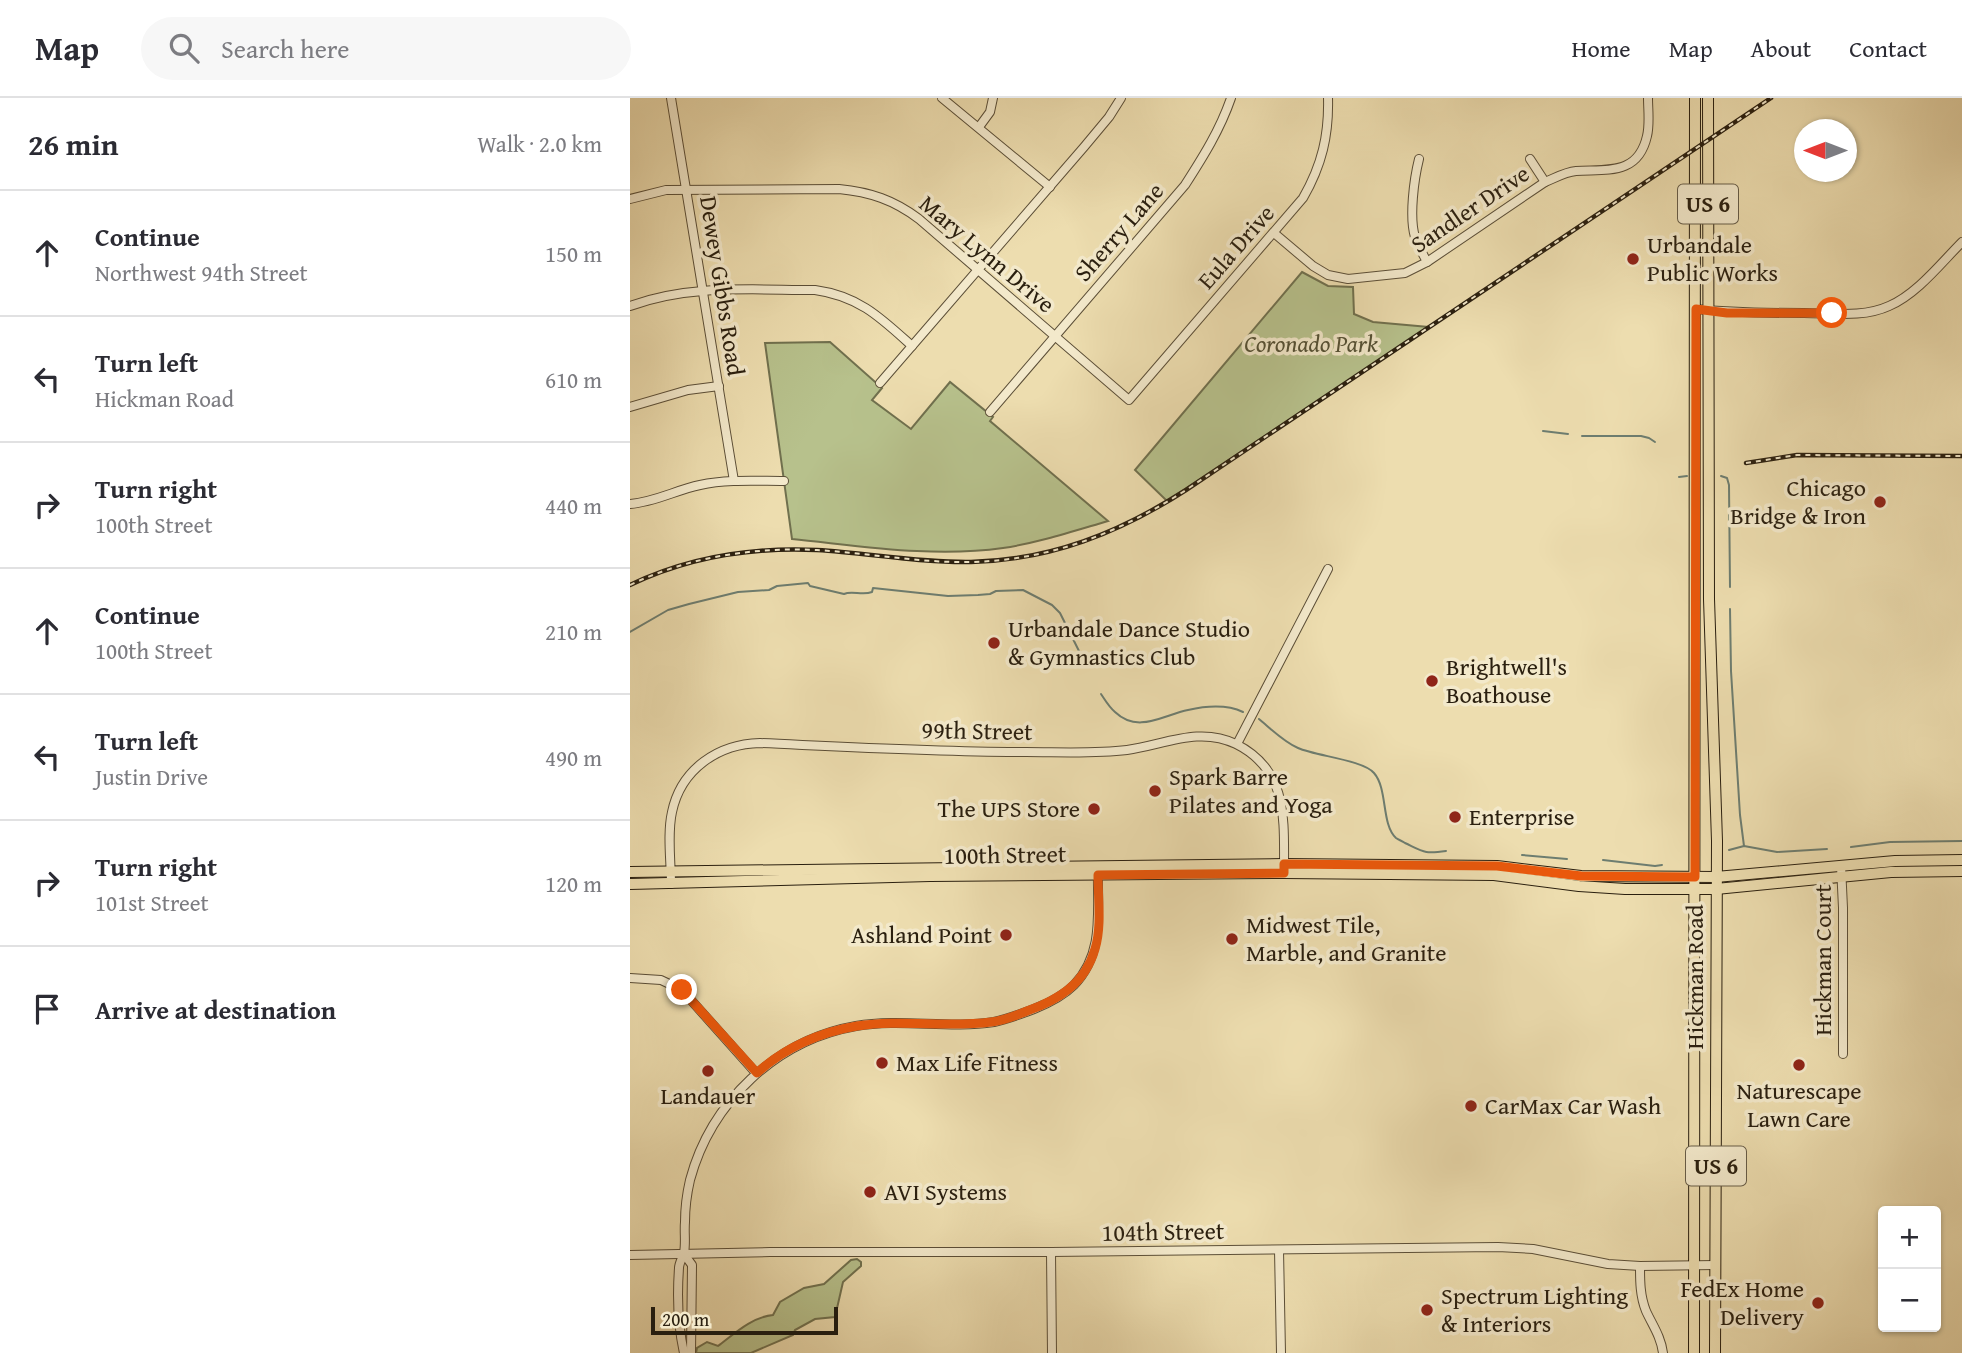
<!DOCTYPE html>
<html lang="en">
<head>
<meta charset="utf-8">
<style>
  :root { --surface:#fff; --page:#f7f7f7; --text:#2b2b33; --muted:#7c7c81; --line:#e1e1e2 }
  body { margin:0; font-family:"Gentium Book Plus",serif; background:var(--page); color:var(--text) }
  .controls { position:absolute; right:21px; bottom:21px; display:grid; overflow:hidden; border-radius:7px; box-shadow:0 2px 5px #0004 }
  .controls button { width:63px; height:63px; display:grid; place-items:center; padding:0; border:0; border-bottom:2px solid var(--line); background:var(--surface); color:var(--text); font:35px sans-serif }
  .compass { position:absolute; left:1164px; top:21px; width:63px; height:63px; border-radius:50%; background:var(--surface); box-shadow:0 2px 5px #0004; rotate:270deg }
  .scale { position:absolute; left:21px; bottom:18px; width:187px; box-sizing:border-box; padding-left:7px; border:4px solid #2a1f0f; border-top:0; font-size:19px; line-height:24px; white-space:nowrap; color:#2a1f0f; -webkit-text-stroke:5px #f3e9cb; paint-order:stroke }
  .stop { position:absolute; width:21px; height:21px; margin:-16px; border:5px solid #ea580c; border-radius:50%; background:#fff }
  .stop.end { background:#ea580c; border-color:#fff; box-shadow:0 2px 7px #0008 }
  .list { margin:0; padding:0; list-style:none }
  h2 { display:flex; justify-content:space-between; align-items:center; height:91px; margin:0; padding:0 28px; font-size:30px }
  h2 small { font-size:23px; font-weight:400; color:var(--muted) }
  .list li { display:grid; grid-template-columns:46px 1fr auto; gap:21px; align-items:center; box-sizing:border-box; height:126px; padding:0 28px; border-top:2px solid var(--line) }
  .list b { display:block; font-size:26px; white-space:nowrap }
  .list p { margin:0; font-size:23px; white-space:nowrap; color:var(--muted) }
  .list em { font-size:23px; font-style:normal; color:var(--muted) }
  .icon { flex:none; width:38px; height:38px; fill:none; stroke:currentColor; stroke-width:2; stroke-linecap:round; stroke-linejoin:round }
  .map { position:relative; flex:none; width:1332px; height:1255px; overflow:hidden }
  header { display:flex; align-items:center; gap:42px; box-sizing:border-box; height:98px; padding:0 35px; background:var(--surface); border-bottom:2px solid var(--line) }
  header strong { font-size:33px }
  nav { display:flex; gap:38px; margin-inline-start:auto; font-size:24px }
  .search { width:490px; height:63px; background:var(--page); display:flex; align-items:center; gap:18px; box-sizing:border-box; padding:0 24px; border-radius:38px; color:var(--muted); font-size:26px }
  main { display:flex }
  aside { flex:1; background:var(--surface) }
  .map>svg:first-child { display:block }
</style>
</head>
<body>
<header>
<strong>Map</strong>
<div class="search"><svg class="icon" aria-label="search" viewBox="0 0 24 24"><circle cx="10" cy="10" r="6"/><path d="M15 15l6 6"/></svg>Search here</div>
<nav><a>Home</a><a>Map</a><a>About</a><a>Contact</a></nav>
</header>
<main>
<aside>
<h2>26 min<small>Walk · 2.0 km</small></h2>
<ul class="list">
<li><svg class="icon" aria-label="ahead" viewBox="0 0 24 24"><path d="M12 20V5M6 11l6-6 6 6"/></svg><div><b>Continue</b><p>Northwest 94th Street</p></div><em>150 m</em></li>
<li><svg class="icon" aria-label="left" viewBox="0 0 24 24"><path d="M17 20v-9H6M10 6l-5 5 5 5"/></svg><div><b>Turn left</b><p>Hickman Road</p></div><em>610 m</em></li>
<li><svg class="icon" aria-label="right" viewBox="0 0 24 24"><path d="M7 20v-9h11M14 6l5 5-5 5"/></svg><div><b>Turn right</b><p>100th Street</p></div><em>440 m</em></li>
<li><svg class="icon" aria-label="ahead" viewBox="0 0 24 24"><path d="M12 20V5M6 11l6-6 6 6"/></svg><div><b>Continue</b><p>100th Street</p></div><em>210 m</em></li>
<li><svg class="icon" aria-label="left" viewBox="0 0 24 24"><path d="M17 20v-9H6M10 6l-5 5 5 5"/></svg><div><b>Turn left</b><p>Justin Drive</p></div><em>490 m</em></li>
<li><svg class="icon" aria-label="right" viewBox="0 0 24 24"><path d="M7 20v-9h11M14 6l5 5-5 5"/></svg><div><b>Turn right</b><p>101st Street</p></div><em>120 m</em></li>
<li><svg class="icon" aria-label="arrive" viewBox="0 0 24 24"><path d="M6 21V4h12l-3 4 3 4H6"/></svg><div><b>Arrive at destination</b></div></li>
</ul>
</aside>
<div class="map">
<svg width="1332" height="1255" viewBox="0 0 1332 1255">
  <rect width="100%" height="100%" fill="#edddaf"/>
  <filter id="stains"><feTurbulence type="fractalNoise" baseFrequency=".00286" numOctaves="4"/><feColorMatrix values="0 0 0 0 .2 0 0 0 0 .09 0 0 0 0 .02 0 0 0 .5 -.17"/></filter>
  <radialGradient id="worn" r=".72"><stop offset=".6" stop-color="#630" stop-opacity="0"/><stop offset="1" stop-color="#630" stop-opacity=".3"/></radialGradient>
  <!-- green -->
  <g fill="#b7c18c" stroke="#70704e" stroke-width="2">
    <path d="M672,174L698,188L723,189L724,216L743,224L799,229L537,403L505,372Z"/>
    <path d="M200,244L252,290L242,302L281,331L320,284L363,319L360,323L478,423C444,433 408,445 373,450C303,460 232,448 162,441L135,245Z"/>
    <path d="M227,1161L231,1164V1168L213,1184L205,1219L185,1221L165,1232L163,1237L121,1255H66L67,1250L77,1244L88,1248C104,1236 122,1219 143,1217L150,1204L174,1190L194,1186L221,1162Z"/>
  </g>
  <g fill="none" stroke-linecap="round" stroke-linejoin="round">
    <!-- stream -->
    <g stroke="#6d7d70" stroke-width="2">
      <path d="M913,333L938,336"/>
      <path d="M952,338H1011L1019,340L1025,344"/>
      <path d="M1091,378L1097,380L1099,387L1100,489"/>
      <path d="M1049,379L1057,378"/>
      <path d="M1100,511L1101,573L1110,717L1114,748"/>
      <path d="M0,534L38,512L59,506L108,494L139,492L147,488L178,485L180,488L214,496C222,492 232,498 242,494L243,490L318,498L348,497L360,496L366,493L393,492L422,507L430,515L456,567"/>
      <path d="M471,596C475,602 479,609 485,614C508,636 533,617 558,612C576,608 596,606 613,614"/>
      <path d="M629,621C641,631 654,644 668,650C686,658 733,662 744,675C758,691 751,726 766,740C769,742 772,743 775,745C794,754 794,756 816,753"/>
      <path d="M1221,749L1260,744L1332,743"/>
      <path d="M1099,752L1114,748L1147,754L1197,751"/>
      <path d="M892,757L937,761"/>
      <path d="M973,762L1025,768L1032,767"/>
    </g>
    <!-- minor casing -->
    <g stroke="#5b4e37" stroke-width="10">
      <g id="minor">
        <path d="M41,0L104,383"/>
        <path d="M312,0L420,89"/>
        <path d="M349,29L360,14L363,0"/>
        <path d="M789,61C784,81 779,119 785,139C788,148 793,156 797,164"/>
        <path d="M900,61L915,84"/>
        <path d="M0,101L36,92L209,91C240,94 264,102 289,121L499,302L673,100C692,67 699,37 698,0"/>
        <path d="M644,135L683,168L698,177L718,181L775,175L797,164L915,84C925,80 935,74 946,73C976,71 1008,78 1017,38C1020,26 1018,12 1018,0"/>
        <path d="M0,208C59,186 123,192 185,192C229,198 251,220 282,248"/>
        <path d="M1066,211C1102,215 1138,215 1174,215C1202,215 1233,220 1259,208C1287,196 1311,165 1332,144"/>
        <path d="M250,285L454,49L479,19L491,0"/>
        <path d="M0,309L58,292L89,288"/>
        <path d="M360,314L555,87C573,59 590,32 601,0"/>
        <path d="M0,406C25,404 46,392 70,387C97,381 126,383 154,383"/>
        <path d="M607,646L698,471"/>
        <path d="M1211,768L1213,810V956"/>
        <path d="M41,786C41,763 37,736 42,714C51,671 88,646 130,645C218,649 307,654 396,654C429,654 464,656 497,652C534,647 569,628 606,646C658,672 654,721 654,771"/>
        <path d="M0,880L31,882L52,892L126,975"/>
        <path d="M649,1152L651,1255"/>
        <path d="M421,1154L422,1255"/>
        <path d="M54,1156L62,1167L61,1255"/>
        <path d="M0,1157L140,1154H421L868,1149L903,1151L978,1166L1010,1168L1086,1167"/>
        <path d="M1010,1168C1010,1183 1010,1198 1016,1213C1023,1228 1031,1239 1033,1255"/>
        <path d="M54,1255C48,1228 47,1198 49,1170C49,1165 52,1161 54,1155C56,1145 54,1134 55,1124C55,1110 57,1095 60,1082C81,1004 146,942 226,928C271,920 318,931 364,924C378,921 391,916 404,911C419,905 433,898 444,887C475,855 467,812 468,771"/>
      </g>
    </g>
    <!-- major casing -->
    <g stroke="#2a1f0f" stroke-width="12">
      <g id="major">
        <path d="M1078,0L1079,501L1087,743L1085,1255"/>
        <path d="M0,774L654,766L867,768L951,778L1086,779L1265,763L1332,762"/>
        <path d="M0,786L300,778L654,775L864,777L949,788L995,791H1086L1261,774L1332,773"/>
        <path d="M1064,1255L1065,0"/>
      </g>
    </g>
    <!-- minor -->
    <use href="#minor" stroke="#f3e9cb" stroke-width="8"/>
    <!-- major -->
    <use href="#major" stroke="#edddaf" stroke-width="10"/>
    <!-- rail casing -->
    <g stroke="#2a1f0f" stroke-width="4.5">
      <g id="rail">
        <path d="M1116,365L1167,357L1332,358"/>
        <path d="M0,487C58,459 123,449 187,452C238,455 289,465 341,464C421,462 489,435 556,392L1141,0"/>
      </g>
    </g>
    <!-- rail -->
    <use href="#rail" stroke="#f3e9cb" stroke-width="2" stroke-dasharray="5" stroke-linecap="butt"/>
  </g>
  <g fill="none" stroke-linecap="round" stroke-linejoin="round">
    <!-- route -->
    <path stroke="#ea580c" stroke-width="9" d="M52,892L127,975C154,950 190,934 227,928C271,921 317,930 361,924C373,923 385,918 397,913C428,902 455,886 465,851C472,828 468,801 468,777L654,775V766L867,768L951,778L1065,779L1066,211L1097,215H1202"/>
  </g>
  <!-- markers -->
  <g fill="#8f2418" stroke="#f3e9cb" stroke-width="2.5">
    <circle cx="1003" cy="161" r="7"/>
    <circle cx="1250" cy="404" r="7"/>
    <circle cx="364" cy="545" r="7"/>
    <circle cx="802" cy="583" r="7"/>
    <circle cx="525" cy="693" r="7"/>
    <circle cx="464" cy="711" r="7"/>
    <circle cx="825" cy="719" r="7"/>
    <circle cx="376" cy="837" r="7"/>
    <circle cx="602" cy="841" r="7"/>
    <circle cx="252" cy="965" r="7"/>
    <circle cx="1169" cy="967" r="7"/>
    <circle cx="78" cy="973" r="7"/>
    <circle cx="841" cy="1008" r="7"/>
    <circle cx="240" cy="1094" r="7"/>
    <circle cx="1188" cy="1205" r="7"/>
    <circle cx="797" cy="1212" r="7"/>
  </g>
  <g text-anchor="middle" stroke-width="7" stroke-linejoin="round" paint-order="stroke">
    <!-- shield labels -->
    <g fill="#f3e9cb" stroke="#665c47" stroke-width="2">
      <rect x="1048" y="86.5" width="60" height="39" rx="5"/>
      <rect x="1056" y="1048.5" width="60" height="39" rx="5"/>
    </g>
    <g font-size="23" font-weight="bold" fill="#2a1f0f">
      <text x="1078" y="114">US 6</text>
      <text x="1086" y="1076">US 6</text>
    </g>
    <!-- street labels -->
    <g font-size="24" fill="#2a1f0f" stroke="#f3e9cb">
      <text transform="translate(840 111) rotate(-34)" y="8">Sandler Drive</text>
      <text transform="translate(489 134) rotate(-49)" y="8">Sherry Lane</text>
      <text transform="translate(606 149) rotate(-49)" y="8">Eula Drive</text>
      <text transform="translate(357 156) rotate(40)" y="8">Mary Lynn Drive</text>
      <text transform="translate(92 188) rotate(81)" y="8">Dewey Gibbs Road</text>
      <text transform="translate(347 633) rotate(1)" y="8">99th Street</text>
      <text transform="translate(375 757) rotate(-1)" y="8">100th Street</text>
      <text transform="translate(1193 862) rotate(-90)" y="8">Hickman Court</text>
      <text transform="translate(1065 879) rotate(-90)" y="8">Hickman Road</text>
      <text transform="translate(533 1134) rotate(-1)" y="8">104th Street</text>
    </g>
    <!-- poi labels -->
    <g font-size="24" fill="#2a1f0f" stroke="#f3e9cb" text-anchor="start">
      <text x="1017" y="155">Urbandale<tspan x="1017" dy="28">Public Works</tspan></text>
      <text x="1236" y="398" text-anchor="end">Chicago<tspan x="1236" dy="28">Bridge &amp; Iron</tspan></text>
      <text x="378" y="539">Urbandale Dance Studio<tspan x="378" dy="28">&amp; Gymnastics Club</tspan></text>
      <text x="816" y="577">Brightwell's<tspan x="816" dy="28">Boathouse</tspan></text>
      <text x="539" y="687">Spark Barre<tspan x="539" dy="28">Pilates and Yoga</tspan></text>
      <text x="450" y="719" text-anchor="end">The UPS Store</text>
      <text x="839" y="727">Enterprise</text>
      <text x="616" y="835">Midwest Tile,<tspan x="616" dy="28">Marble, and Granite</tspan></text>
      <text x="362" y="845" text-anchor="end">Ashland Point</text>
      <text x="266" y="973">Max Life Fitness</text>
      <text x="1169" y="1001" text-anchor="middle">Naturescape<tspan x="1169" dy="28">Lawn Care</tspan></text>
      <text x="78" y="1006" text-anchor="middle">Landauer</text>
      <text x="855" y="1016">CarMax Car Wash</text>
      <text x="254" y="1102">AVI Systems</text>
      <text x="1174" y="1199" text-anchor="end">FedEx Home<tspan x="1174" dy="28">Delivery</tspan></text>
      <text x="811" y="1206">Spectrum Lighting<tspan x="811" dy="28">&amp; Interiors</tspan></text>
    </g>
    <!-- park labels -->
    <g font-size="24" font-style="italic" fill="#545034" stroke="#f3e9cb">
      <text x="681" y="254">Coronado Park</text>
    </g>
  </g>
  <rect width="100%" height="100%" filter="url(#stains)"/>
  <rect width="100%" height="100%" fill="url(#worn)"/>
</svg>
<div class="controls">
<button>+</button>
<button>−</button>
</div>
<svg class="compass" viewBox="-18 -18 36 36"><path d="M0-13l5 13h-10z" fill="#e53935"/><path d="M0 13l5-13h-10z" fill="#7c7c81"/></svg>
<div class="scale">200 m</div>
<div class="stop" style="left:1202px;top:215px"></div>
<div class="stop end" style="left:52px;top:892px"></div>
</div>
</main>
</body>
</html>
